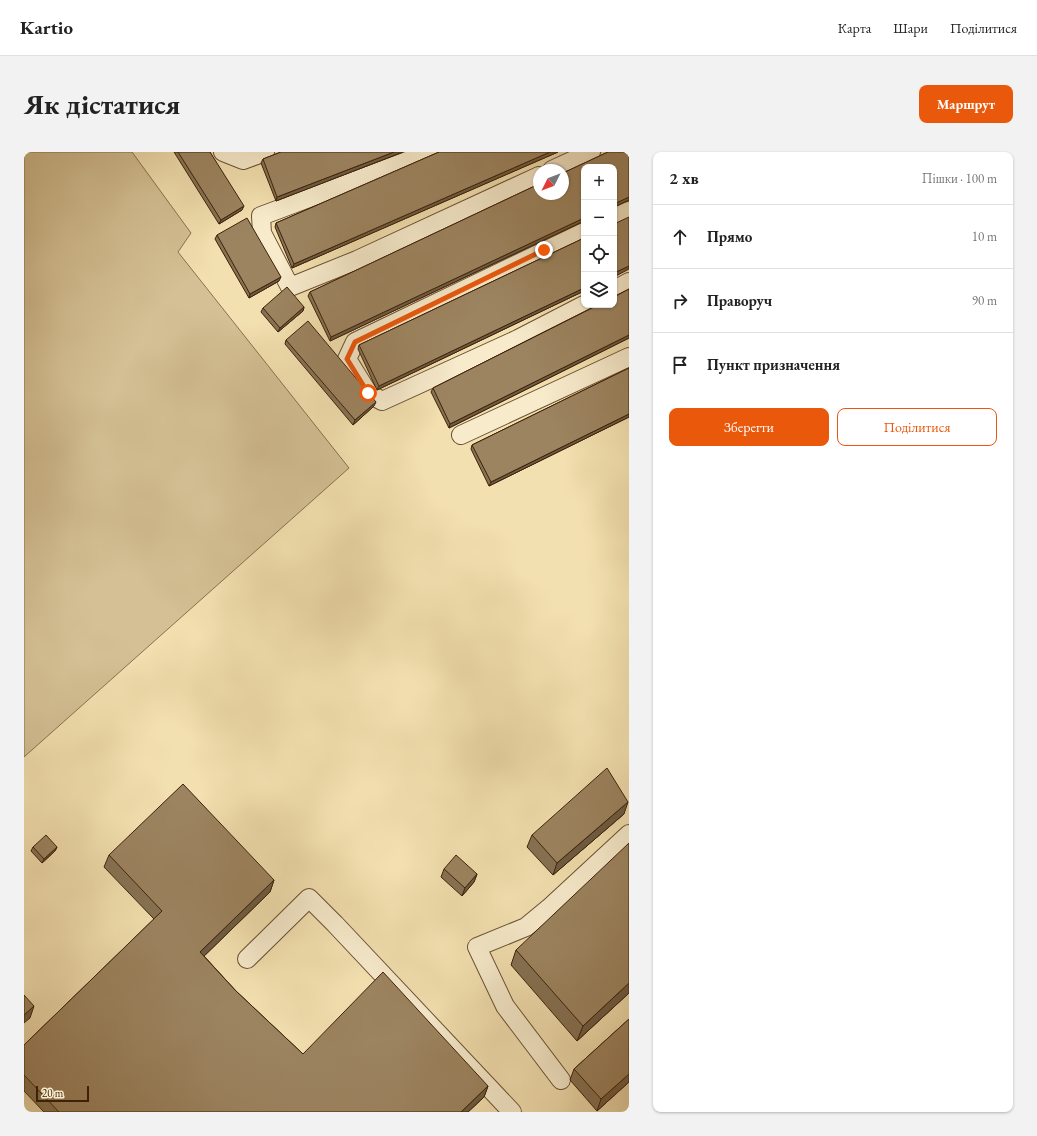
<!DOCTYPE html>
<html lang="uk">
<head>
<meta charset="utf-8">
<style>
  :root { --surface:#fff; --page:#f2f2f2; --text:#222; --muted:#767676; --line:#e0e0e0; --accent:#ea580c }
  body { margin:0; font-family:"EB Garamond",serif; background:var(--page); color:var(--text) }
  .controls { position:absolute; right:12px; top:12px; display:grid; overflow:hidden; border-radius:8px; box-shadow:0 1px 3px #0004 }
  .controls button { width:36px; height:36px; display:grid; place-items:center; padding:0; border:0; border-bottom:1px solid var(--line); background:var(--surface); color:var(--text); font:20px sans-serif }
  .compass { position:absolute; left:509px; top:12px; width:36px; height:36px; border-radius:50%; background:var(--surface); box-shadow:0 1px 3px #0004; rotate:228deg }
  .scale { position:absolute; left:12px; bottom:10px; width:53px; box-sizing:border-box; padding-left:4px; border:2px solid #3e2109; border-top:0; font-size:11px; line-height:14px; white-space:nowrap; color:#3e2109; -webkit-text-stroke:3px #f7ebcc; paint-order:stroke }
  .stop { position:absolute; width:12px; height:12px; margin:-9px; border:3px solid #ea580c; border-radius:50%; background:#fff }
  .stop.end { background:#ea580c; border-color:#fff; box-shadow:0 1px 4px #0008 }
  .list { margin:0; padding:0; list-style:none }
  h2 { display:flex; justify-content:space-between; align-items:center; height:52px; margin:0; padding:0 16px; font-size:17px }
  h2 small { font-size:13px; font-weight:400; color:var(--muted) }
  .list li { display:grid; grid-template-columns:26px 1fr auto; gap:12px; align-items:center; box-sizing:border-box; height:64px; padding:0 16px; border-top:1px solid var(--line) }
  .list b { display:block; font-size:15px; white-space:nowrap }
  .list em { font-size:13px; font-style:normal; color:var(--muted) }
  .actions { display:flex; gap:8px; padding:12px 16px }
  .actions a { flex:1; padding:9px 0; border:1px solid var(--accent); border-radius:8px; text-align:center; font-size:14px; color:var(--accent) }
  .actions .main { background:var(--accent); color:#fff }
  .icon { flex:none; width:22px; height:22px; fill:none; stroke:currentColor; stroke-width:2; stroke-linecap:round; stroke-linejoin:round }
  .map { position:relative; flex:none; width:605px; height:960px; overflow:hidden; border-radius:8px }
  header { display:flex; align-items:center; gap:24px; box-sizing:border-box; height:56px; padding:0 20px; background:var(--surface); border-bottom:1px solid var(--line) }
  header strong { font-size:19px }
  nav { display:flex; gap:22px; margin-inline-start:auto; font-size:14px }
  .intro { display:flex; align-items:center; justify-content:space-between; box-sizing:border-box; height:96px; padding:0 24px }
  h1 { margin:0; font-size:28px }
  .button { padding:10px 18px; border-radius:8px; background:var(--accent); color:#fff; font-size:14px; font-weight:700 }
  main { display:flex; gap:24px; padding:0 24px }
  aside { flex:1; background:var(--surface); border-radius:8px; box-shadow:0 1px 3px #0004 }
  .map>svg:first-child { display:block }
</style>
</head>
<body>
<header>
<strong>Kartio</strong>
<nav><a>Карта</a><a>Шари</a><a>Поділитися</a></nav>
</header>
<div class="intro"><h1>Як дістатися</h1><a class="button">Маршрут</a></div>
<main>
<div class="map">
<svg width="605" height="960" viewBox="0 0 605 960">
  <rect width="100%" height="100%" fill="#f3e0b0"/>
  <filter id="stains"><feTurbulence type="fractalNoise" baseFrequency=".005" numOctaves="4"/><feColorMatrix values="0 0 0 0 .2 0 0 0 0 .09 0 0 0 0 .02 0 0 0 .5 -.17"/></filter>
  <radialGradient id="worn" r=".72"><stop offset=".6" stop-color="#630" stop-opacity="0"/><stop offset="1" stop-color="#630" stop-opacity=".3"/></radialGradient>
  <!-- green -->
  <path fill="#d4c094" stroke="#89704e" d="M0,0H108L167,81L154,100L325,316L0,605Z"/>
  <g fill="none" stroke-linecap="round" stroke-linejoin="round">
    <!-- minor casing -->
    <g stroke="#6b5133" stroke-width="20">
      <g id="minor">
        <path d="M199,0L219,8L241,0"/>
        <path d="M407,0L237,64L238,81L266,135L333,108L515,24"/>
        <path d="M528,18L567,0"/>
        <path d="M590,66L605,59"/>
        <path d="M560,80L331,190L323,207L344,241L358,249L494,187L560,153"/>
        <path d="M590,138L605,130"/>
        <path d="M437,283L605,205"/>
        <path d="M223,807L285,746L311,772L488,960"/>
        <path d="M537,928L481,854L453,795L502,775L525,756L605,682"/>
      </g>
    </g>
    <!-- minor -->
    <use href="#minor" stroke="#f7ebcc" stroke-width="18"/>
  </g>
  <!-- wall -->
  <g fill="#867253" stroke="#3e2109">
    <path d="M150,0H186L218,58L195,72Z"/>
    <path d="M257,0H379L252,49L237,11L239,7Z"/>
    <path d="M415,0H534L268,116L251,75L252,71Z"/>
    <path d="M584,0H605V48L590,55V15H560V69L306,189L284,144L286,140L515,32V42H539V21Z"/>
    <path d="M193,83L255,129L225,146L191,87Z"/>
    <path d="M560,86V139L353,238L334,197L335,193Z"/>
    <path d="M605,137V186L425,276L407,240L409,236Z"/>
    <path d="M280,155L279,159L254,180L237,160L239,156Z"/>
    <path d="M262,188L350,254L329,273L261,192Z"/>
    <path d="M605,216V265L465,334L447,297L448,293Z"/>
    <path d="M600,662L529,723L503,695L508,683Z"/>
    <path d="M9,695H33L31,699L18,711L7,699Z"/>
    <path d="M85,703L250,728L246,740L180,804L212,839L279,902L464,934L460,945L444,960H20L0,939V893L130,767L80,715Z"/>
    <path d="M420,717L453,722L450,730L438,744L417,725Z"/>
    <path d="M492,798L605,841L553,889L487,813Z"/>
    <path d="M605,867V930L573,959L546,928L550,917Z"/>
  </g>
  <!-- shaded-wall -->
  <g fill="#6d5c43" stroke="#3e2109">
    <path d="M370,0H379L252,49L253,45Z"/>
    <path d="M526,0H534L268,116L270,112Z"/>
    <path d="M605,45V48L590,55V52Z"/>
    <path d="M220,54L218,58L195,72L197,68Z"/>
    <path d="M560,66V69L306,189L307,185Z"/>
    <path d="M605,114V117L590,125V121Z"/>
    <path d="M257,125L255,129L225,146L226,142Z"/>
    <path d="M560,136V139L353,238L355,234Z"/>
    <path d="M280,155L279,159L254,180L256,176Z"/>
    <path d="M605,183V186L425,276L426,272Z"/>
    <path d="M352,250L350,254L329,273L331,268Z"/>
    <path d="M605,262V265L465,334L467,330Z"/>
    <path d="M604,650L600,662L529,723L533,711Z"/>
    <path d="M33,695L31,699L18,711L20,707Z"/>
    <path d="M453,722L450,730L438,744L441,736Z"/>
    <path d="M250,728L246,740L172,812L176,800Z"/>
    <path d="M605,831V841L553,889L559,874Z"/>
    <path d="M10,854L6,866L0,871V863Z"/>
    <path d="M605,922V930L573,959L577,947Z"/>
    <path d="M464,934L460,945L444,960H437Z"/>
  </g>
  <!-- building -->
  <g fill="#9c8460" stroke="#3e2109">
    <path d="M154,0H186L220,54L197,68Z"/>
    <path d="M257,0H370L253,45L239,7Z"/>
    <path d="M415,0H526L270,112L252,71Z"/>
    <path d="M584,0H605V45L590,52V15H560V66L307,185L286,140L515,32V42H539V21Z"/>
    <path d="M605,65V114L590,121V72Z"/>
    <path d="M223,66L257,125L226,142L193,83Z"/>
    <path d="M560,86V136L355,234L335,193Z"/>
    <path d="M263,135L280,155L256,176L239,156Z"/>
    <path d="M605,137V183L426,272L409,236L574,153H590V145Z"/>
    <path d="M284,169L352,250L331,268L262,188Z"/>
    <path d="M605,216V262L467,330L448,293Z"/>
    <path d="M583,616L604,650L533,711L508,683Z"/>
    <path d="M159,632L250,728L176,800L212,839L279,902L359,820L464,934L437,960H35L0,923V893L138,759L85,703Z"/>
    <path d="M22,683L33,695L20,707L9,695Z"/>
    <path d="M605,691V831L559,874L492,798Z"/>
    <path d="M432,703L453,722L441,736L420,717Z"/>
    <path d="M0,843L10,854L0,863Z"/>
    <path d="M605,867V922L577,947L550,917Z"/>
  </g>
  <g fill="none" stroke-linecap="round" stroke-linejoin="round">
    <!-- route -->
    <path stroke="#ea580c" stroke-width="5" d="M344,241L323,207L331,190L520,98"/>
  </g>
  <rect width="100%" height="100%" filter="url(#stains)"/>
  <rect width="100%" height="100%" fill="url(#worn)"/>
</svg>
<div class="controls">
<button>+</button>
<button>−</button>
<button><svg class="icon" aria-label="locate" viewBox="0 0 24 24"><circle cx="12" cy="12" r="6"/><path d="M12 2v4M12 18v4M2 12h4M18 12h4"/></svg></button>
<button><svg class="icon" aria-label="layers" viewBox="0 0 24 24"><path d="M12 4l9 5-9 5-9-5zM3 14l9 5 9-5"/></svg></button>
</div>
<svg class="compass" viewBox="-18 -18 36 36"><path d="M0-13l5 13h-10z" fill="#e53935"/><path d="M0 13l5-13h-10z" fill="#767676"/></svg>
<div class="scale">20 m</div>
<div class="stop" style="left:344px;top:241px"></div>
<div class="stop end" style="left:520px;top:98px"></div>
</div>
<aside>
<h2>2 хв<small>Пішки · 100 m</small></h2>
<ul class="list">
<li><svg class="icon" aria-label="ahead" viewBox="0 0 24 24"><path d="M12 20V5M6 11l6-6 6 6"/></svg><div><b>Прямо</b></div><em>10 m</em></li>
<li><svg class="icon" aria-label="right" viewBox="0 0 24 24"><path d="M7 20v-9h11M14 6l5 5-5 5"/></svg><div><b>Праворуч</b></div><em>90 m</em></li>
<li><svg class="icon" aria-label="arrive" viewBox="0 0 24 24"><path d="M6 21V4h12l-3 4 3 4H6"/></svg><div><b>Пункт призначення</b></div></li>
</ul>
<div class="actions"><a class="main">Зберегти</a><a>Поділитися</a></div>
</aside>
</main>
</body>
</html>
